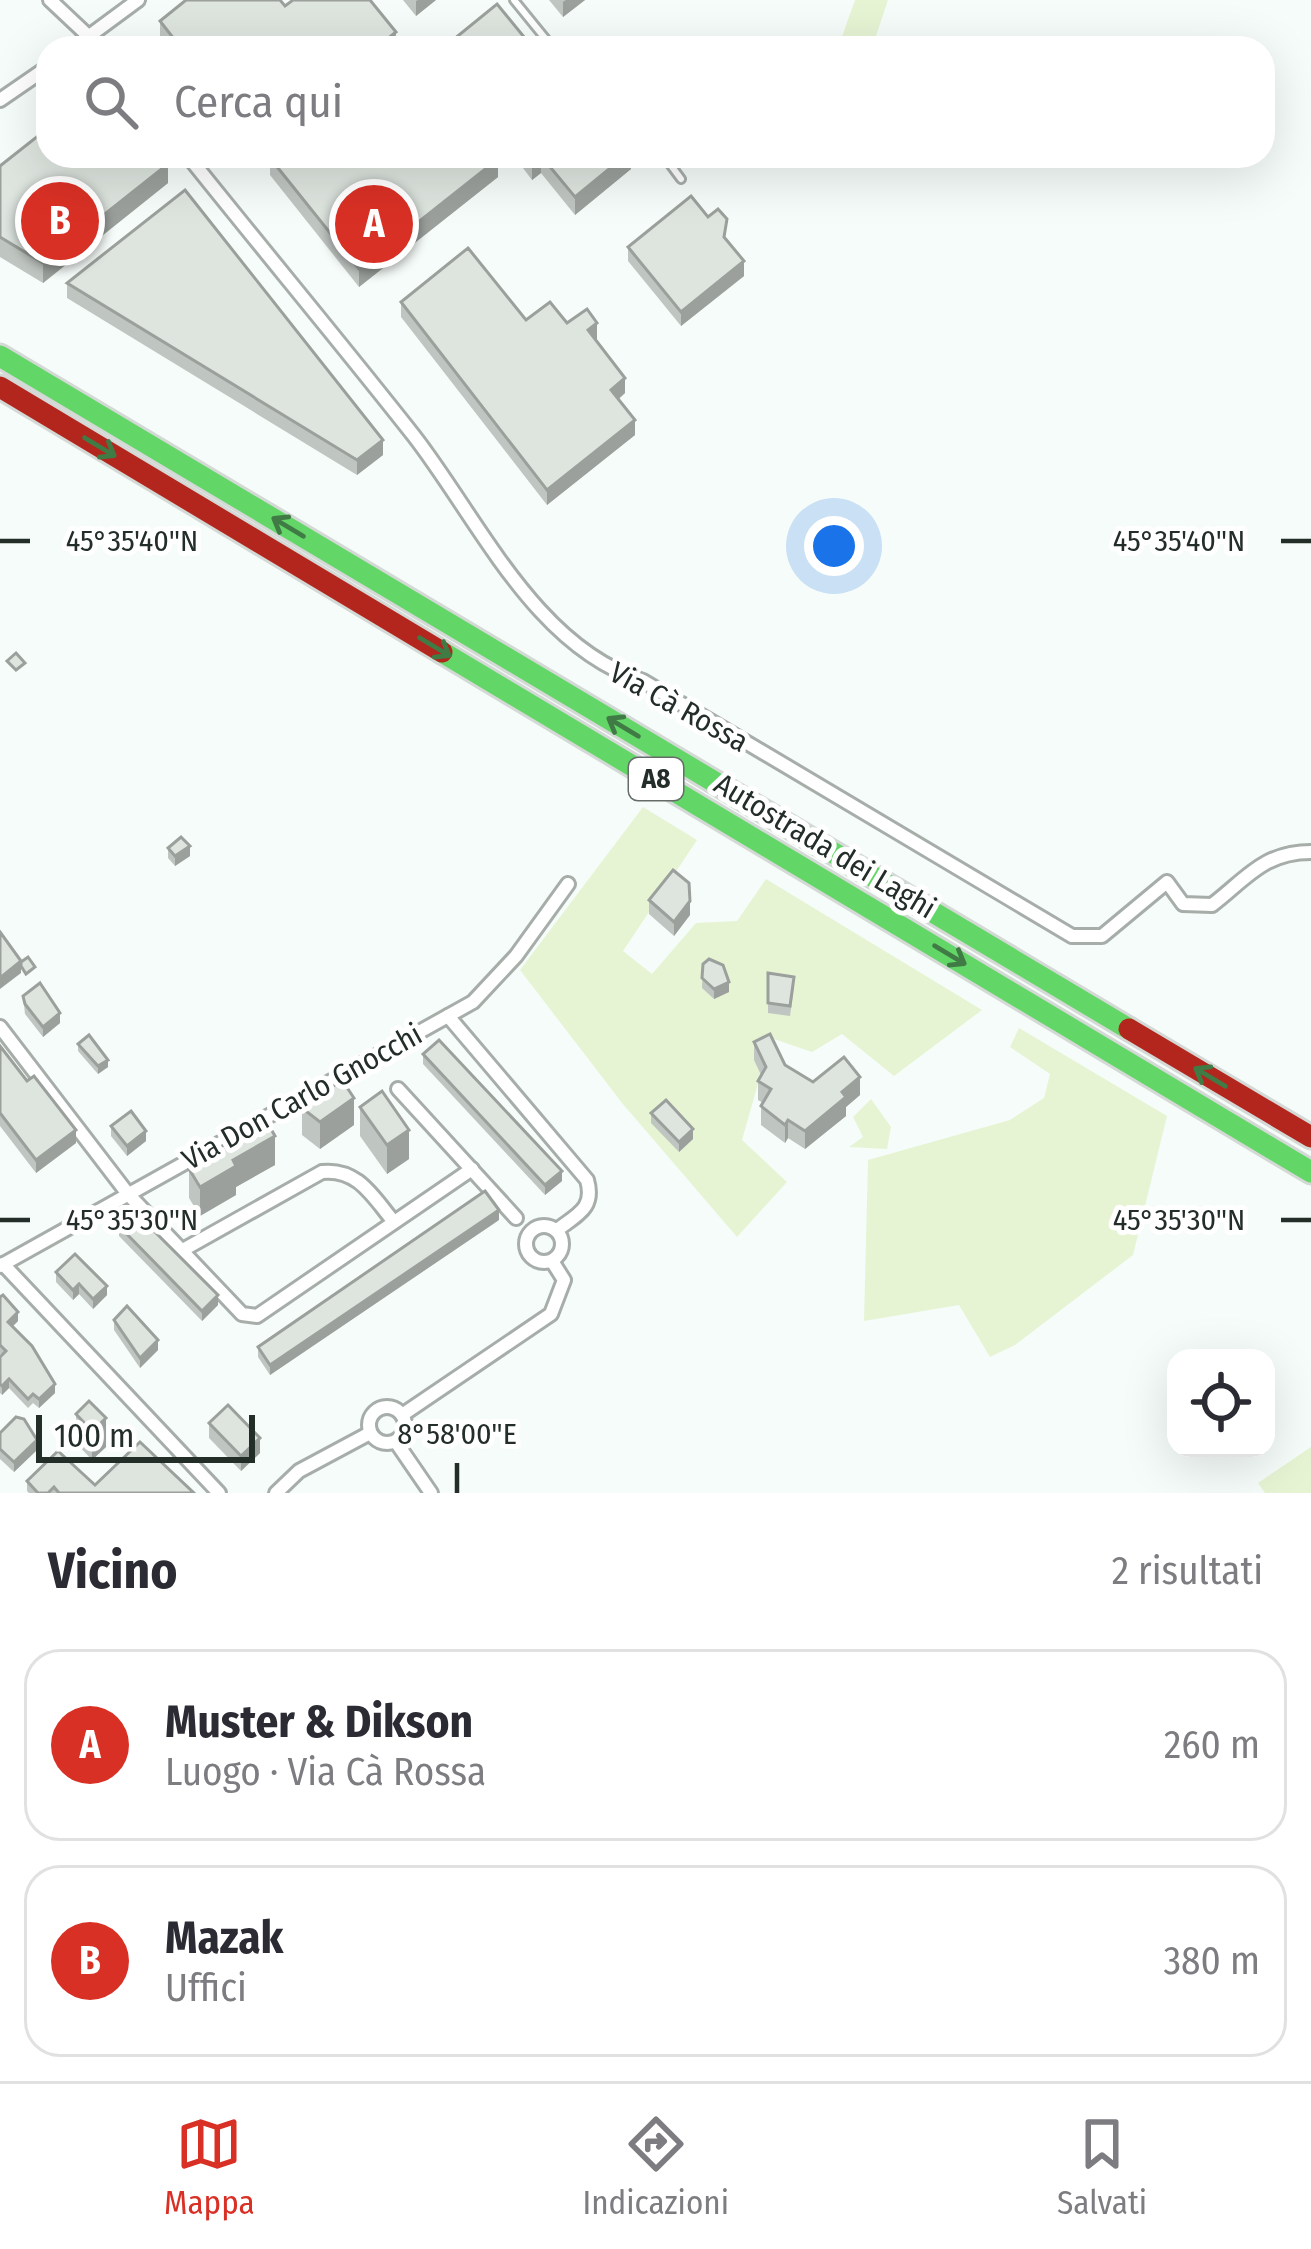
<!DOCTYPE html>
<html lang="it">
<head>
<meta charset="utf-8">
<style>
  :root { --surface:#fff; --page:#f2f2f3; --text:#2b2b33; --muted:#7c7c81; --line:#e1e1e2; --accent:#d93025 }
  body { margin:0; font-family:"Fira Sans Condensed",sans-serif; background:var(--page); color:var(--text) }
  .controls { position:absolute; right:36px; bottom:36px; display:grid; overflow:hidden; border-radius:24px; box-shadow:0 12px 48px #0002 }
  .controls button { width:108px; height:108px; display:grid; place-items:center; padding:0; border:0; border-bottom:3px solid var(--line); background:var(--surface); color:var(--text); font:60px sans-serif }
  .scale { position:absolute; left:36px; bottom:30px; width:219px; box-sizing:border-box; padding-left:12px; border:6px solid #242e29; border-top:0; font-size:33px; line-height:42px; white-space:nowrap; color:#242e29; -webkit-text-stroke:9px #fff; paint-order:stroke }
  .you { position:absolute; left:834px; top:546px; width:42px; height:42px; margin:-30px; border:9px solid #fff; border-radius:50%; background:#1a73e8; box-shadow:0 0 0 18px #1a73e833 }
  .badge { display:grid; place-items:center; width:78px; height:78px; border-radius:50%; background:var(--accent); color:#fff; font-size:39px; font-weight:700 }
  .pin { position:absolute; translate:-50% -50%; border:6px solid #fff; box-shadow:0 3px 12px #0006 }
  .list { margin:0; padding:0; list-style:none }
  h2 { display:flex; justify-content:space-between; align-items:center; height:156px; margin:0; padding:0 48px; font-size:51px }
  h2 small { font-size:39px; font-weight:400; color:var(--muted) }
  .list li { display:grid; grid-template-columns:78px 1fr auto; gap:36px; align-items:center; box-sizing:border-box; height:192px; margin:0 24px 24px; padding:0 24px; border:3px solid var(--line); border-radius:36px }
  .list b { display:block; font-size:45px; white-space:nowrap }
  .list p { margin:0; font-size:39px; white-space:nowrap; color:var(--muted) }
  .list em { font-size:39px; font-style:normal; color:var(--muted) }
  .icon { flex:none; width:66px; height:66px; fill:none; stroke:currentColor; stroke-width:2; stroke-linecap:round; stroke-linejoin:round }
  .map { position:relative; flex:none; width:1311px; height:1493px; overflow:hidden }
  .search { position:absolute; background:var(--surface); box-shadow:0 12px 48px #0002; left:36px; right:36px; top:36px; height:132px; display:flex; align-items:center; gap:30px; box-sizing:border-box; padding:0 42px; border-radius:36px; color:var(--muted); font-size:45px }
  .sheet { height:588px; background:var(--surface) }
  nav { display:flex; justify-content:space-around; align-items:center; box-sizing:border-box; height:168px; border-top:3px solid var(--line); background:var(--surface); font-size:33px; color:var(--muted) }
  nav a { display:grid; justify-items:center; gap:6px }
  nav .on { color:var(--accent) }
  .map>svg:first-child { display:block }
</style>
</head>
<body>
<div class="map">
<svg width="1311" height="1493" viewBox="0 0 1311 1493">
  <rect width="100%" height="100%" fill="#f6fcf9"/>
  <!-- green -->
  <g fill="#e6f4d4">
    <path d="M855,0H888L872,48H838Z"/>
    <path d="M643,807L697,840L623,951L652,974L696,923L737,921L766,879L982,1010L894,1076L842,1034L812,1052L771,1038L742,1140L787,1182L737,1237L622,1103L520,970Z"/>
    <path d="M1019,1028L1167,1116L1133,1255L1015,1345L990,1357L959,1305L864,1321L868,1160L1010,1120L1044,1098L1050,1074L1010,1047Z"/>
    <path d="M871,1099L891,1127L887,1149L849,1147L863,1137L853,1117Z"/>
    <path d="M1311,1447V1493H1265L1258,1483Z"/>
  </g>
  <g fill="none" stroke-linecap="round" stroke-linejoin="round">
    <!-- lane casing -->
    <g stroke="#a7aeaa" stroke-width="12">
      <g id="lane">
        <path d="M514,0L553,48"/>
        <path d="M664,156L681,179"/>
      </g>
    </g>
    <!-- street casing -->
    <g stroke="#a7aeaa" stroke-width="18">
      <g id="street">
        <path d="M50,0L101,48"/>
        <path d="M73,48L138,0"/>
        <path d="M0,100L48,67"/>
        <path d="M188,156C263,250 340,342 414,436C479,520 535,647 643,681L1072,936H1102L1167,882L1183,904L1212,905C1247,878 1264,852 1311,852"/>
        <path d="M448,1016L587,1180C595,1208 578,1214 557,1230"/>
        <path d="M0,1027L128,1194L242,1314L257,1316L472,1169"/>
        <path d="M398,1089L516,1218"/>
        <circle cx="544" cy="1244" r="18"/>
        <path d="M181,1251L322,1172C358,1168 373,1197 394,1222"/>
        <path d="M3,1264L219,1493"/>
        <path d="M0,1266L473,1002L516,956L568,884"/>
        <circle cx="387" cy="1425" r="18"/>
        <path d="M402,1415L551,1314L564,1280L552,1261"/>
        <path d="M396,1442L431,1493"/>
        <path d="M276,1493L299,1471L370,1433"/>
      </g>
    </g>
    <!-- fast casing -->
    <g stroke="#d4d9d6" stroke-width="27">
      <g id="fast">
        <path d="M0,356L1129,1029"/>
        <path d="M442,652L1311,1172"/>
      </g>
    </g>
    <!-- jam casing -->
    <g stroke="#d4d9d6" stroke-width="27">
      <g id="jam">
        <path d="M0,387L442,652"/>
        <path d="M1129,1029L1311,1137"/>
      </g>
    </g>
    <!-- lane -->
    <use href="#lane" stroke="#fefffe" stroke-width="6"/>
    <!-- street -->
    <use href="#street" stroke="#fefffe" stroke-width="12"/>
    <!-- fast -->
    <use href="#fast" stroke="#63d668" stroke-width="21"/>
    <!-- jam -->
    <use href="#jam" stroke="#b3261e" stroke-width="21"/>
  </g>
  <!-- wall -->
  <g fill="#bfc5c0">
    <path d="M403,0H436L416,16Z"/>
    <path d="M549,0H585L563,17Z"/>
    <path d="M285,6L396,47L170,48L160,36V21Z"/>
    <path d="M514,156H631V169L575,215L541,173L532,180Z"/>
    <path d="M270,158L498,177L359,287L270,175Z"/>
    <path d="M0,166L168,183L43,283L0,257Z"/>
    <path d="M708,217L726,239L744,276L681,326L628,261V247Z"/>
    <path d="M67,283L383,455L357,475L67,298Z"/>
    <path d="M401,302L526,320L567,323L597,339L595,340L625,393L619,399L635,435L547,505L401,317Z"/>
    <path d="M168,848L190,856L175,866L168,858Z"/>
    <path d="M649,900L690,915L674,936L649,914Z"/>
    <path d="M703,964L729,992L714,999L702,988Z"/>
    <path d="M768,973L794,987L790,1016L768,1013Z"/>
    <path d="M23,996L60,1023L43,1037L25,1014Z"/>
    <path d="M754,1042L785,1065L813,1082L860,1095L846,1107V1116L805,1149L788,1138L785,1143L761,1125V1106L763,1103L758,1100V1081L761,1075L754,1060Z"/>
    <path d="M78,1044L108,1067L98,1074L78,1051Z"/>
    <path d="M0,1046L76,1143L36,1173L0,1126Z"/>
    <path d="M423,1054L562,1181L545,1195L423,1064Z"/>
    <path d="M360,1107L409,1159L387,1174L360,1136Z"/>
    <path d="M302,1108L354,1125L320,1149L302,1135Z"/>
    <path d="M651,1113L693,1139L679,1152L651,1123Z"/>
    <path d="M111,1126L146,1141L127,1156L111,1136Z"/>
    <path d="M275,1165L236,1187V1195L200,1216L189,1198V1169Z"/>
    <path d="M499,1220L270,1375L258,1357V1347Z"/>
    <path d="M119,1226L218,1305L202,1321L119,1236Z"/>
    <path d="M56,1272L107,1295L93,1309L79,1294L73,1300L56,1282Z"/>
    <path d="M0,1297L18,1321L13,1326L55,1393L39,1408L33,1403L28,1408L9,1388L2,1395L0,1393V1357L2,1356L0,1354Z"/>
    <path d="M114,1320L158,1350L140,1368L114,1330Z"/>
    <path d="M89,1401L106,1447L92,1460L76,1443V1414Z"/>
    <path d="M209,1423L260,1453L241,1471L209,1438Z"/>
    <path d="M0,1433L37,1450L14,1472L0,1459Z"/>
    <path d="M27,1481L95,1485L194,1493H29L27,1491Z"/>
  </g>
  <!-- shaded-wall -->
  <g fill="#9ba09c">
    <path d="M418,0H436L416,16V1Z"/>
    <path d="M566,0H585L563,17V2Z"/>
    <path d="M396,32L395,48H376Z"/>
    <path d="M541,156V173L532,180V162Z"/>
    <path d="M625,156H631V169L575,215V197Z"/>
    <path d="M498,159V177L359,287V269Z"/>
    <path d="M168,164V183L43,283V263Z"/>
    <path d="M744,261V276L681,326V312Z"/>
    <path d="M597,323V339L588,346V330Z"/>
    <path d="M625,378V393L611,405V390Z"/>
    <path d="M635,420V435L547,505V490Z"/>
    <path d="M383,440V455L357,475V460Z"/>
    <path d="M190,846V856L175,866V856Z"/>
    <path d="M690,901V915L674,936V922Z"/>
    <path d="M21,961V973L0,989V978Z"/>
    <path d="M729,982V992L714,999V989Z"/>
    <path d="M60,1013V1023L43,1037V1027Z"/>
    <path d="M108,1060V1067L98,1074V1066Z"/>
    <path d="M860,1077V1095L846,1107V1116L805,1149V1131L842,1092Z"/>
    <path d="M354,1098V1125L320,1149V1122Z"/>
    <path d="M788,1120V1138L785,1143V1125Z"/>
    <path d="M693,1129V1139L679,1152V1142Z"/>
    <path d="M76,1130V1143L36,1173V1160Z"/>
    <path d="M409,1130V1159L387,1174V1145Z"/>
    <path d="M146,1131V1141L127,1156V1146Z"/>
    <path d="M275,1136V1165L236,1187V1195L200,1216V1187L233,1160Z"/>
    <path d="M562,1171V1181L545,1195V1185Z"/>
    <path d="M499,1210V1220L270,1375V1365Z"/>
    <path d="M79,1284V1294L73,1300V1290Z"/>
    <path d="M107,1286V1295L93,1309V1299Z"/>
    <path d="M218,1295V1305L202,1321V1311Z"/>
    <path d="M18,1312V1321L8,1331V1322Z"/>
    <path d="M158,1340V1350L140,1368V1358Z"/>
    <path d="M9,1379V1388L2,1395V1386Z"/>
    <path d="M55,1384V1393L39,1408V1399Z"/>
    <path d="M106,1418V1447L92,1460V1431Z"/>
    <path d="M260,1438V1453L241,1471V1456Z"/>
    <path d="M37,1440V1450L14,1472V1462Z"/>
  </g>
  <!-- building -->
  <g fill="#dee5df" stroke="#9ba09c" stroke-width="3">
    <path d="M186,0H280L285,6L293,0H370L396,32L376,48H181L160,21Z"/>
    <path d="M497,4L533,48H443Z"/>
    <path d="M48,128V156H162L168,164L43,263L0,237V166Z"/>
    <path d="M272,156H495L498,159L359,269L270,158Z"/>
    <path d="M541,156H625L575,197Z"/>
    <path d="M185,190L383,440L357,460L67,283Z"/>
    <path d="M691,196L708,217L718,209L727,219L724,237L744,261L681,312L628,247Z"/>
    <path d="M468,248L526,320L550,302L567,323L587,309L597,323L588,330L625,378L611,390L635,420L547,490L401,302Z"/>
    <path d="M16,653L25,663L16,670L7,661Z"/>
    <path d="M181,837L190,846L175,856L168,848Z"/>
    <path d="M673,870L689,883L690,901L674,922L649,900Z"/>
    <path d="M0,932L21,961L0,978Z"/>
    <path d="M28,957L35,967L26,974L21,966V962Z"/>
    <path d="M709,959L723,965L729,982L714,989L702,978L703,964Z"/>
    <path d="M768,973L794,977L790,1006L768,1003Z"/>
    <path d="M40,983L60,1013L43,1027L25,1004L23,996Z"/>
    <path d="M770,1034L785,1065L813,1082L844,1057L860,1077L842,1092L846,1097L805,1131L788,1120L785,1125L761,1106L771,1089L758,1081L766,1067L754,1042Z"/>
    <path d="M89,1035L108,1060L98,1066L78,1044Z"/>
    <path d="M439,1040L562,1171L545,1185L423,1054Z"/>
    <path d="M0,1046L27,1081L34,1076L76,1130L36,1160L0,1113Z"/>
    <path d="M342,1080L354,1098L320,1122L302,1108Z"/>
    <path d="M382,1091L409,1130L387,1145L360,1107Z"/>
    <path d="M666,1100L693,1129L679,1142L651,1113Z"/>
    <path d="M131,1111L146,1131L127,1146L111,1126Z"/>
    <path d="M264,1117L275,1136L233,1160L236,1166L200,1187L189,1169Z"/>
    <path d="M485,1191L499,1210L270,1365L258,1347Z"/>
    <path d="M134,1211L218,1295L202,1311L119,1226Z"/>
    <path d="M75,1254L107,1286L93,1299L79,1284L73,1290L56,1272Z"/>
    <path d="M3,1295L18,1312L8,1322L32,1346L55,1384L39,1399L33,1394L28,1399L9,1379L2,1386L0,1384V1357L6,1351L0,1345V1297Z"/>
    <path d="M127,1306L158,1340L140,1358L114,1320Z"/>
    <path d="M89,1401L106,1418L92,1431L76,1414Z"/>
    <path d="M228,1405L260,1438L241,1456L209,1423Z"/>
    <path d="M16,1417L24,1419L37,1440L14,1462L0,1449V1433Z"/>
    <path d="M140,1442L194,1493H59L54,1487L48,1493H38L27,1481L58,1451L95,1485Z"/>
  </g>
  <!-- one-way arrows -->
  <defs><path id="oneway-shaft" d="M-6 0H5M1.5-3L5.5 0L1.5 3" fill="none" stroke-width="1.6" stroke-linecap="round" stroke-linejoin="round" transform="scale(3)"/></defs>
  <g stroke="#407a45">
    <use href="#oneway-shaft" transform="translate(100 447) rotate(31)"/>
    <use href="#oneway-shaft" transform="translate(288 527) rotate(-149)"/>
    <use href="#oneway-shaft" transform="translate(435 647) rotate(31)"/>
    <use href="#oneway-shaft" transform="translate(623 727) rotate(-149)"/>
    <use href="#oneway-shaft" transform="translate(950 955) rotate(31)"/>
    <use href="#oneway-shaft" transform="translate(1210 1077) rotate(-149)"/>
  </g>
  <!-- ticks -->
  <path fill="none" stroke="#242e29" stroke-width="4.5" d="M0,541H30M1281,541H1311M0,1220H30M1281,1220H1311M457,1463V1493"/>
  <g text-anchor="middle" stroke-width="10" stroke-linejoin="round" paint-order="stroke">
    <!-- shield labels -->
    <rect fill="#fff" stroke="#666d69" stroke-width="3" x="629" y="758" width="54" height="42" rx="9"/>
    <g font-size="27" font-weight="bold" fill="#242e29">
      <text x="656" y="788">A8</text>
    </g>
    <!-- street labels -->
    <g font-size="30" fill="#242e29" stroke="#fff">
      <text transform="translate(679 707) rotate(29)" y="10">Via Cà Rossa</text>
      <text transform="translate(825 846) rotate(31)" y="10">Autostrada dei Laghi</text>
      <text transform="translate(302 1097) rotate(-29)" y="10">Via Don Carlo Gnocchi</text>
    </g>
  </g>
  <g font-size="30" text-anchor="middle" fill="#242e29" stroke="#fff" stroke-width="10" stroke-linejoin="round" paint-order="stroke">
    <text x="132" y="551">45°35'40"N</text>
    <text x="1179" y="551">45°35'40"N</text>
    <text x="132" y="1230">45°35'30"N</text>
    <text x="1179" y="1230">45°35'30"N</text>
    <text x="457" y="1444">8°58'00"E</text>
  </g>
</svg>
<div class="controls">
<button><svg class="icon" aria-label="locate" viewBox="0 0 24 24"><circle cx="12" cy="12" r="6"/><path d="M12 2v4M12 18v4M2 12h4M18 12h4"/></svg></button>
</div>
<div class="scale">100 m</div>
<div class="you"></div>
<div class="pin badge" style="left:374px;top:224px">A</div>
<div class="pin badge" style="left:60px;top:221px">B</div>
<div class="search"><svg class="icon" aria-label="search" viewBox="0 0 24 24"><circle cx="10" cy="10" r="6"/><path d="M15 15l6 6"/></svg>Cerca qui</div>
</div>
<section class="sheet">
<h2>Vicino<small>2 risultati</small></h2>
<ul class="list">
<li><span class="badge">A</span><div><b>Muster &amp; Dikson</b><p>Luogo · Via Cà Rossa</p></div><em>260 m</em></li>
<li><span class="badge">B</span><div><b>Mazak</b><p>Uffici</p></div><em>380 m</em></li>
</ul>
</section>
<nav>
<a class="on"><svg class="icon" aria-label="map" viewBox="0 0 24 24"><path d="M3 6l6-2 6 2 6-2v14l-6 2-6-2-6 2zM9 4v14M15 6v14"/></svg>Mappa</a>
<a><svg class="icon" aria-label="directions" viewBox="0 0 24 24"><path d="M12 3l9 9-9 9-9-9zM9 14v-3h6M13 9l2 2-2 2"/></svg>Indicazioni</a>
<a><svg class="icon" aria-label="saved" viewBox="0 0 24 24"><path d="M7 4h10v16l-5-4-5 4z"/></svg>Salvati</a>
</nav>
</body>
</html>
